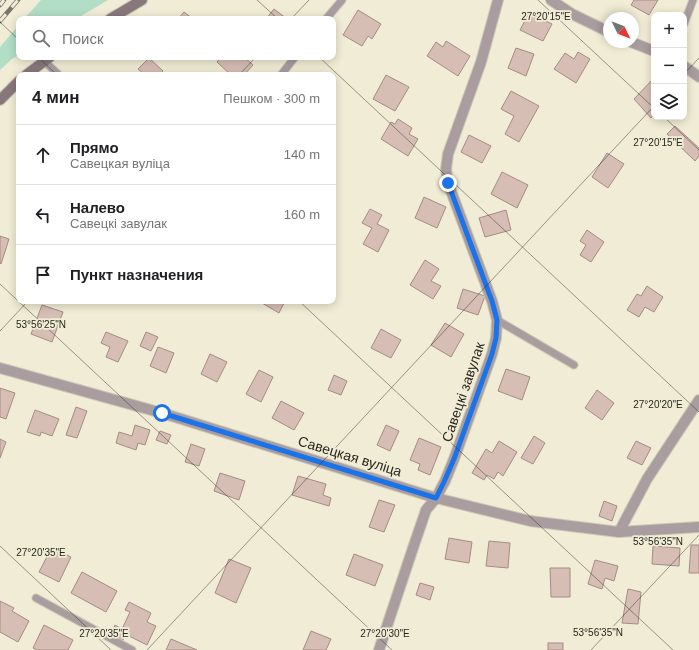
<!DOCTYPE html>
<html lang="ru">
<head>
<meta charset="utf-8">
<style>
  :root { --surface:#fff; --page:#f6f6f6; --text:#202124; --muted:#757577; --line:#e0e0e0 }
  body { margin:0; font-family:Arial,sans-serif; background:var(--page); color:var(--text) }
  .controls { position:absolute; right:12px; top:12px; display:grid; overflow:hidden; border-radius:8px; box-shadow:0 2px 10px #0003 }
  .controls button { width:36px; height:36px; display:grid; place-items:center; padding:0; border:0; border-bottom:1px solid var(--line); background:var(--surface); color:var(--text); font:20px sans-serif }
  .compass { position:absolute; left:603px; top:12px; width:36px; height:36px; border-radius:50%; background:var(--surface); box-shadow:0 2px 10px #0003; rotate:133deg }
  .stop { position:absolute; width:12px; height:12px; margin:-9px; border:3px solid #1a73e8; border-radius:50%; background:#fff }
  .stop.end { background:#1a73e8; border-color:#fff; box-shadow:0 1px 4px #0008 }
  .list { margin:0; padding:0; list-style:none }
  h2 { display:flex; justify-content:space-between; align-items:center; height:52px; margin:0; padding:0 16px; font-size:17px }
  h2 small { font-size:13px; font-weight:400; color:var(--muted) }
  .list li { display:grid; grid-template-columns:26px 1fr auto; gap:12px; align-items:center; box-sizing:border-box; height:60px; padding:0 16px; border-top:1px solid var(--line) }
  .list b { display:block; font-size:15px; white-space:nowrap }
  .list p { margin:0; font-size:13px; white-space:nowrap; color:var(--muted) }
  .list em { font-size:13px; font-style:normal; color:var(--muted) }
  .icon { flex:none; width:22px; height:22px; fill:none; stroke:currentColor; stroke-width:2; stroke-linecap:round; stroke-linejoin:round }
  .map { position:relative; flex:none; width:699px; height:650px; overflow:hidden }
  .search { position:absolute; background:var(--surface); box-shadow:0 2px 10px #0003; left:16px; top:16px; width:320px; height:44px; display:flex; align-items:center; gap:10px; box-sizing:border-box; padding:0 14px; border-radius:8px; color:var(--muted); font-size:15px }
  .panel { position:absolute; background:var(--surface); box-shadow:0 2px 10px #0003; left:16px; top:72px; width:320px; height:232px; border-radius:8px }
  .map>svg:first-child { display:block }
</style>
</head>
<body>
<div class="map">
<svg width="699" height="650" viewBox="0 0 699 650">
  <rect width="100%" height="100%" fill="#f0ecd5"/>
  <!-- green -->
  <g fill="#b2ddc7">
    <path d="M41,0H108L76,19H24Z"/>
    <path d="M19,25V55L12,59L0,70V47Z"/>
  </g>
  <!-- building -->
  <g fill="#d6beb4" stroke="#a48c84">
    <path d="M634,0H658L649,15L631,5Z"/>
    <path d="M274,9L287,19H266Z"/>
    <path d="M358,10L381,24L372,39L368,36L362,46L343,35Z"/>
    <path d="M184,12L193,19H178Z"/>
    <path d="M529,13L552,24L543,41L520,30Z"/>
    <path d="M446,41L470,56L458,76L427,56L436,42L443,47Z"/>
    <path d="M516,48L534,54L526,76L508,68Z"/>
    <path d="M578,52L590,59L576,83L554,69L565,53L574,59Z"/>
    <path d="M221,57H244L253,65L244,75H231L217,62Z"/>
    <path d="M149,58L163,71L159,75H145L138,69Z"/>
    <path d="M386,75L409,87L395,111L373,99Z"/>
    <path d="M654,78V115L651,118L634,99Z"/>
    <path d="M511,91L539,106L519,142L505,134L514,116L501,109Z"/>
    <path d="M398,119L412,128L409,134L418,139L408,156L381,139L391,122L395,124Z"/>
    <path d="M675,126L699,148V156L695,161L667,134Z"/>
    <path d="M469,135L491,146L482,163L461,152Z"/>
    <path d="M607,153L624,164L608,188L592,177Z"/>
    <path d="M502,172L528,185L517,208L491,194Z"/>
    <path d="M424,197L446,207L437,228L415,218Z"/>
    <path d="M370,209L382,215L377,224L389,230L378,252L363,244L372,228L362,223Z"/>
    <path d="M506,210L511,230L485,237L479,218Z"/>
    <path d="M587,230L604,242L591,262L580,255L586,245L580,241Z"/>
    <path d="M0,236L9,239L1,264L0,263Z"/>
    <path d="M425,260L439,269L431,281L441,286L433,299L410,285Z"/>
    <path d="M647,286L663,297L654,312L645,307L639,317L627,310L637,294L641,296Z"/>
    <path d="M463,289L485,296L478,315L457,308Z"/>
    <path d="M263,301H285L279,313L262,303Z"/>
    <path d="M42,305L63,312L52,342L31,334Z"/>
    <path d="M445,323L464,334L451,357L431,345Z"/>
    <path d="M381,329L401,340L391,358L371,348Z"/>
    <path d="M106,332L128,341L118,362L106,357L110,347L101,343Z"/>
    <path d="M146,332L158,337L151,351L140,346Z"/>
    <path d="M158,347L174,353L166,373L150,366Z"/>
    <path d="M210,354L227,362L217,382L201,374Z"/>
    <path d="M506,369L530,377L522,400L498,391Z"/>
    <path d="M259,370L273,377L261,402L246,394Z"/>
    <path d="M334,375L347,381L341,395L328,390Z"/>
    <path d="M0,388L15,393L6,419L0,417Z"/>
    <path d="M597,390L614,403L602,420L585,408Z"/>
    <path d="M281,401L304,413L294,430L272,418Z"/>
    <path d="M76,407L87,411L77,438L66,435Z"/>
    <path d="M35,410L59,419L52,436L41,432L40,436L27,432Z"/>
    <path d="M135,425L150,430L145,445L138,443L136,450L116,443L119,432L132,436Z"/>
    <path d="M386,425L399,431L390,451L377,445Z"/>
    <path d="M160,431L171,435L167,444L156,440Z"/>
    <path d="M534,436L545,443L533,464L521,458Z"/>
    <path d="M419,438L441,447L430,475L418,470L420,464L410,460Z"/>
    <path d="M0,439L6,442L0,458Z"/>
    <path d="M499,441L517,452L503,476L498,472L494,479L487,475L484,480L472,473L486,449L492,453Z"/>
    <path d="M636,441L651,448L642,465L627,458Z"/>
    <path d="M191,444L205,449L199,466L185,462Z"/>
    <path d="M220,473L245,481L239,500L214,491Z"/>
    <path d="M298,476L326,484L323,495L331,498L329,506L292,495Z"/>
    <path d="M379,500L395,505L384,532L369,527Z"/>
    <path d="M604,501L617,506L612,521L599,516Z"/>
    <path d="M449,538L472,542L469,563L445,559Z"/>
    <path d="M489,541L510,543L508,568L486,566Z"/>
    <path d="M691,545H699V573H689Z"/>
    <path d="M653,546L680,548L679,566L652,564Z"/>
    <path d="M52,547L71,557L59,582L39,572Z"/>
    <path d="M354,554L383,565L375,586L346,575Z"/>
    <path d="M229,559L251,568L236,603L215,593Z"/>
    <path d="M595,560L618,566L614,581L605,578L602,589L588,584Z"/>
    <path d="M550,568H570V597H551Z"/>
    <path d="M82,572L117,591L106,612L71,593Z"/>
    <path d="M420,583L434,587L430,600L416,595Z"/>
    <path d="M628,589L641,592L638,624L622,623Z"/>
    <path d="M0,601L14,608L12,611L29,621L18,642L0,632Z"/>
    <path d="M129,602L151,613L147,622L156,626L147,645L125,634L123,640L111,634L115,625L122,629L130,612L125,610Z"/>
    <path d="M44,625L73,640L68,650H37L33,648Z"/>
    <path d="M311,631L331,639L326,650H303Z"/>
    <path d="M171,639L197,650H166Z"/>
    <rect x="548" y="643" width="15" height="7"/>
  </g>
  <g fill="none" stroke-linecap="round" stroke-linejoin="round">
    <!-- lane casing -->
    <g stroke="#ccc9b4" stroke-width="9">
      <g id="lane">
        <path d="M326,19L342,0"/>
        <path d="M684,24L693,0"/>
        <path d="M44,61L59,75"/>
        <path d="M281,75L295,57"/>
        <path d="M497,320L574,365"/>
        <path d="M36,598L132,650"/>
      </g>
    </g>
    <!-- street casing -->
    <g stroke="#ccc9b4" stroke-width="12">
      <g id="street">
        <path d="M551,0L572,14L609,32"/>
        <path d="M631,42L654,51"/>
        <path d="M684,66L699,77"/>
        <path d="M0,368L162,413L436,498L530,521L619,532L699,527"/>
        <path d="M619,532L647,479L699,400"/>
        <path d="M379,650L414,545L426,510L436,498L445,481L454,459L492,354L496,338L497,320L492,301L448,183L446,169L448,154L481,62L498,0"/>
      </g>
    </g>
    <!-- secondary casing -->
    <g stroke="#ccc9b4" stroke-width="12">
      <g id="secondary">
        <path d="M110,19L142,0"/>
        <path d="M26,75L50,57"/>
        <path d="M0,100L19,81"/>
      </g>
    </g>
    <!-- lane -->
    <use href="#lane" stroke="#a99da0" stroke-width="7"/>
    <!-- street -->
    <use href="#street" stroke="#a99da0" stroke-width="10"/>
    <!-- secondary -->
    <use href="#secondary" stroke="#89787b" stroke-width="10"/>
    <!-- rail casing -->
    <g stroke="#797769" stroke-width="4.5">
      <g id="rail">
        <path d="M0,5L4,0"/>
        <path d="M0,21L18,0"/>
      </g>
    </g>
    <!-- rail -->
    <use href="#rail" stroke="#f0ecd5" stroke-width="3" stroke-dasharray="9" stroke-linecap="butt"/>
  </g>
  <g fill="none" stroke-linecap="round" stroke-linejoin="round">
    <!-- route -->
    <path stroke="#1a73e8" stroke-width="5" d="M162,413L436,498L444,482L454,459L492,354L496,338L497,320L492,301L448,183"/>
  </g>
  <!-- ticks -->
  <path fill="none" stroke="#28271e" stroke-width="1" stroke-opacity="0.45" d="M257,0L278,19M538,0L654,108M291,19L309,0M0,22L19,40M38,57L57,75M319,57L699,412M684,74L699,58M239,75L256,57M664,117L699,150M0,284L392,650M299,301L673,650M0,331L28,301M0,546L111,650M147,650L654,106M591,650L699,535"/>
  <g text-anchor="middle" stroke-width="3.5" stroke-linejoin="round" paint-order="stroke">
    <!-- street labels -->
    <g font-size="14" fill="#28271e" stroke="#f0ecd5">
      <text transform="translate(463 392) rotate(-71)" y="5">Савецкі завулак</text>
      <text transform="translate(350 456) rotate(17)" y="5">Савецкая вуліца</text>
    </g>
  </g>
  <g font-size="10" text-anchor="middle" fill="#28271e" stroke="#f0ecd5" stroke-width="3.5" stroke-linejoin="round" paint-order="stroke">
    <text x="546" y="20">27°20'15"E</text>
    <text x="658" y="146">27°20'15"E</text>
    <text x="41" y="328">53°56'25"N</text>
    <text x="658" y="408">27°20'20"E</text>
    <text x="658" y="545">53°56'35"N</text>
    <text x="41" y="556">27°20'35"E</text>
    <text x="598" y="636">53°56'35"N</text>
    <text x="104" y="637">27°20'35"E</text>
    <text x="385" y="637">27°20'30"E</text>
  </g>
</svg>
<div class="controls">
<button>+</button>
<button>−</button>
<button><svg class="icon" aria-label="layers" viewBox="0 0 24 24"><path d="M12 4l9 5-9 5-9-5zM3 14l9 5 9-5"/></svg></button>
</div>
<svg class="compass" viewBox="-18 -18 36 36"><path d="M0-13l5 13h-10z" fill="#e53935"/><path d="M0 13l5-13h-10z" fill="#757577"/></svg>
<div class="stop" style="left:162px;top:413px"></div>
<div class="stop end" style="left:448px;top:183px"></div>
<div class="search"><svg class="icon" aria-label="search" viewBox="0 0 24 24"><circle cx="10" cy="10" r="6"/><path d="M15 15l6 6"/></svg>Поиск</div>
<section class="panel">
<h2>4 мин<small>Пешком · 300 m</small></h2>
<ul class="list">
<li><svg class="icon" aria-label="ahead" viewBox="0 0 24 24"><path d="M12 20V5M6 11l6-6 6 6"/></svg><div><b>Прямо</b><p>Савецкая вуліца</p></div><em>140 m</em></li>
<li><svg class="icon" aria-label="left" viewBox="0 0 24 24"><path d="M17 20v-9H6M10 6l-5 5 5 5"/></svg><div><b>Налево</b><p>Савецкі завулак</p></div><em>160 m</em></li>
<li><svg class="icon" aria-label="arrive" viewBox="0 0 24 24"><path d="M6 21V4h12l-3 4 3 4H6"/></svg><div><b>Пункт назначения</b></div></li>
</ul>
</section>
</div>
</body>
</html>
